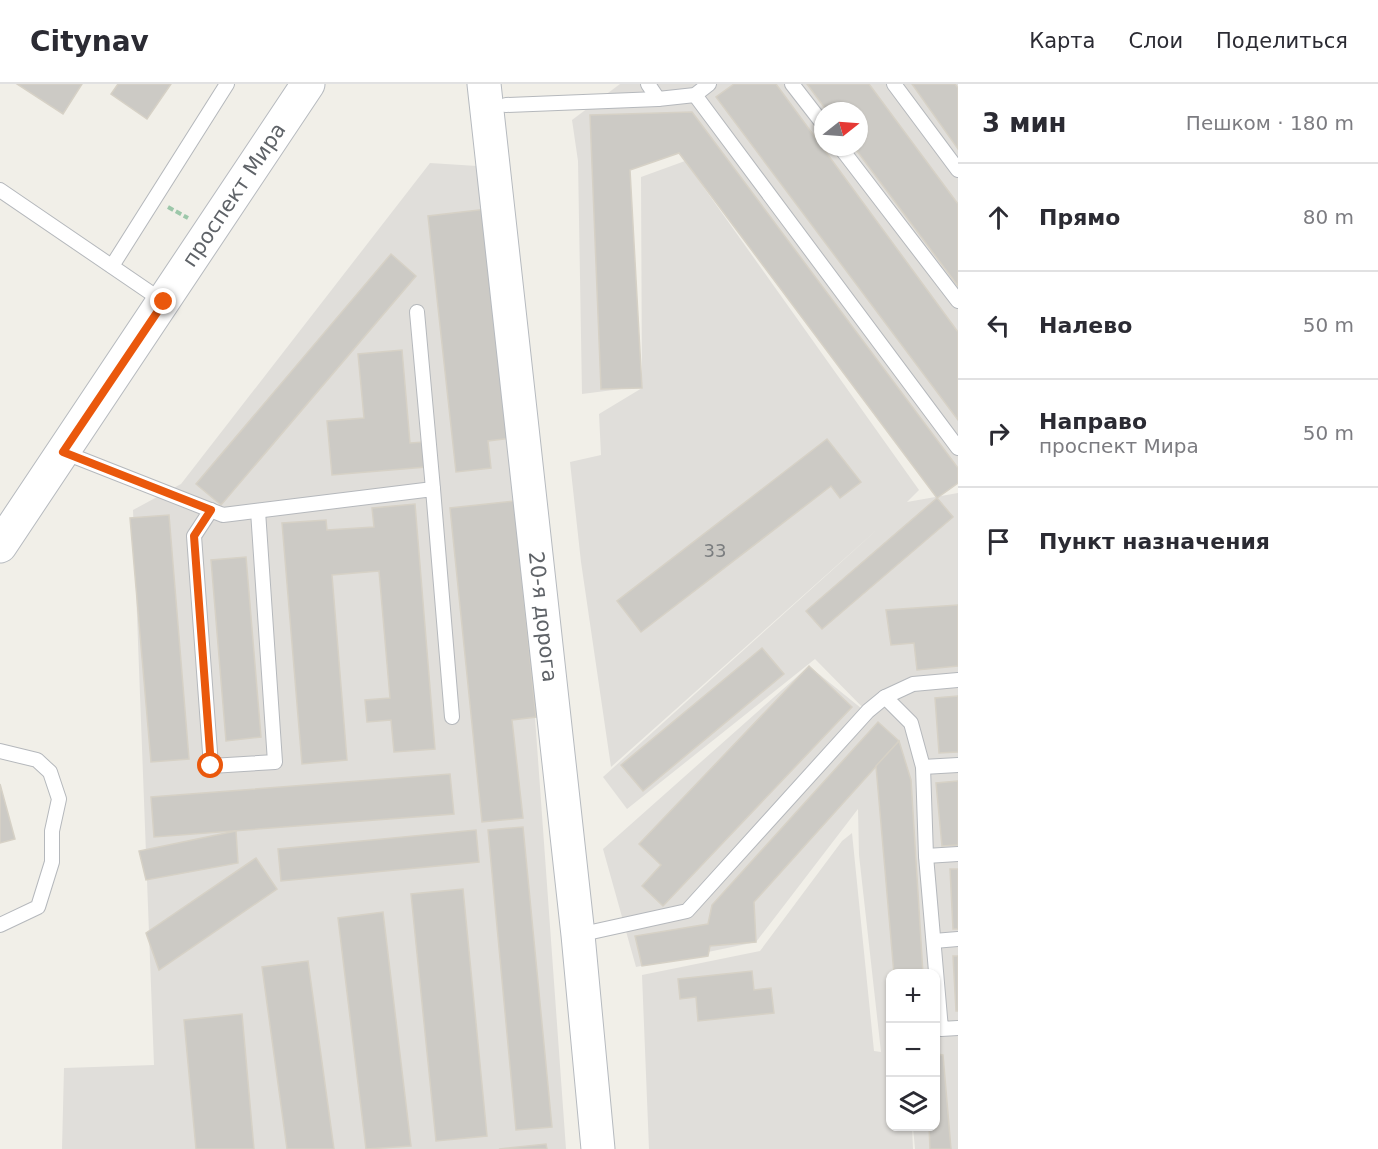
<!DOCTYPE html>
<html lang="ru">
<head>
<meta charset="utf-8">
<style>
  :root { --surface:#fff; --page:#f2f2f3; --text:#2b2b33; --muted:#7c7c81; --line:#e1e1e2 }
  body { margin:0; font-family:"DejaVu Sans",sans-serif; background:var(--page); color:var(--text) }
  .controls { position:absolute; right:18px; bottom:18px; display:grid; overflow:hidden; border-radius:12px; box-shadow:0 2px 4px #0004 }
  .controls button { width:54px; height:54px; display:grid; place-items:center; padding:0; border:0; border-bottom:2px solid var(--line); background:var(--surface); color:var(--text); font:30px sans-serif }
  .compass { position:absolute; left:814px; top:18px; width:54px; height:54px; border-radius:50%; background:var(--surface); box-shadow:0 2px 4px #0004; rotate:73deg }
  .stop { position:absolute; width:18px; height:18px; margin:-14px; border:4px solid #ea580c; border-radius:50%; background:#fff }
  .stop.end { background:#ea580c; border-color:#fff; box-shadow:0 2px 6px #0008 }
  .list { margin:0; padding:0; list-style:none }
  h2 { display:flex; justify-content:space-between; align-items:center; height:78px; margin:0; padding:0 24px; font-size:26px }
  h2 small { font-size:20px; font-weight:400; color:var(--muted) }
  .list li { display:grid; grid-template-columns:39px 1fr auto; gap:18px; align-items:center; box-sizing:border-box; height:108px; padding:0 24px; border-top:2px solid var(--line) }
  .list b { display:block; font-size:22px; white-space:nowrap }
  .list p { margin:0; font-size:20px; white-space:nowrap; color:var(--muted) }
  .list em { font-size:20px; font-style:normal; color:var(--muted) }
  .icon { flex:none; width:33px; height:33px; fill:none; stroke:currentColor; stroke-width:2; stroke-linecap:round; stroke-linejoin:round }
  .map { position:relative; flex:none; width:958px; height:1065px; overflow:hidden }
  header { display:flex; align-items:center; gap:36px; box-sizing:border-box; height:84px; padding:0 30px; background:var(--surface); border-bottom:2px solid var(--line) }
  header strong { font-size:28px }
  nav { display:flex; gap:33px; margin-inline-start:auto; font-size:21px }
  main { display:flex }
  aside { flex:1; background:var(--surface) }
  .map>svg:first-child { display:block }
</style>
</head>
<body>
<header>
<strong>Citynav</strong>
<nav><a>Карта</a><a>Слои</a><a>Поделиться</a></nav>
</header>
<main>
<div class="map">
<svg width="958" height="1065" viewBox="0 0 958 1065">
  <rect width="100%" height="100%" fill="#f1efe8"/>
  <!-- industrial -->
  <g fill="#e0deda" fill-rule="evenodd">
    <path d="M620,0H958V389L682,63L630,73L629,304L582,310L578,77L572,36ZM823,27H859V63H823Z"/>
    <path d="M685,77L919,406L907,418L958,409V1065H915L913,1043L936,1042V890H890V1042L912,1043L913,1065H649L642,891L760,867L842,757L852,749L874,967L881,968L859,771L858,725L756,858L636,883L603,765L809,582L872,633L815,575L627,725L603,693L880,443L611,683L581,478L570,378L601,371L599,330L642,304L641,93Z"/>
    <path d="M430,79L477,82L517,383L566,1065H62L64,984L154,981L133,426L181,400Z"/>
  </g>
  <!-- building -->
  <g fill="#cccac5" stroke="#d6d1c6" stroke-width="1.5">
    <path d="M17,0H82L63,30Z"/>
    <path d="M118,0H171L147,35L111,10Z"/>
    <path d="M734,0H776L958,248V336L716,13Z"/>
    <path d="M807,0H869L958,120V202L854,63H859V27H827Z"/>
    <path d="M912,0H955L958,4V65Z"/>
    <path d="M692,28L958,384V399L937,414L679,69L630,86L642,304L601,305L590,31Z"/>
    <path d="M487,125L512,354L488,357L491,384L456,388L428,132Z"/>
    <path d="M391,170L416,192L221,421L196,400Z"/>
    <path d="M402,266L410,359L424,358L426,383L332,391L327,337L364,334L358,270Z"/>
    <path d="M827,355L861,398L840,414L831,402L641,548L617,517Z"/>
    <path d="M937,414L953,433L822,545L806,527Z"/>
    <path d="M514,417L536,633L512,636L523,734L482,738L450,424Z"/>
    <path d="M415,420L435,665L394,668L391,636L367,638L365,616L390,614L379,487L332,491L347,676L302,680L282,439L326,436L327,446L374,443L372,424Z"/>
    <path d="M169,431L189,675L151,678L130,434Z"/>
    <path d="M246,473L261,653L226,657L211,476Z"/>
    <path d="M958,521V582L917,586L914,559L891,561L886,526Z"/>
    <path d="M762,564L784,590L643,707L621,681Z"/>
    <path d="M809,582L852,623L663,822L642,802L661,781L639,760Z"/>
    <path d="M958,612V668L939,669L935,614Z"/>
    <path d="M878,638L899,657L754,818L756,858L710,862L708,872L642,882L635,852L708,840L712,821Z"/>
    <path d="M899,657L911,696L923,890H894L876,682Z"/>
    <path d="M450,690L454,730L154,753L151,713Z"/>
    <path d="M958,697V761L942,762L936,699Z"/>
    <path d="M0,700L15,755L0,759Z"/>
    <path d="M523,743L552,1043L516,1046L488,746Z"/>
    <path d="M476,746L479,778L281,797L278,765Z"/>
    <path d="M236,747L238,779L146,796L139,767Z"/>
    <path d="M256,774L277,805L159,886L146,849Z"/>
    <path d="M950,785H958V845H953Z"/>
    <path d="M463,805L487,1052L436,1057L411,810Z"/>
    <path d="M383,828L411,1062L366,1065L338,834Z"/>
    <path d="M953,872H958V927H956Z"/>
    <path d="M308,877L334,1065H287L262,883Z"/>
    <path d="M752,887L754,906L771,904L774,929L698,937L696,913L680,915L678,895Z"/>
    <path d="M242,930L254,1065H196L184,936Z"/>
    <path d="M936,970L943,971L951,1065H930L929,1042H936Z"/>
    <path d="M546,1060L547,1065H499Z"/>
  </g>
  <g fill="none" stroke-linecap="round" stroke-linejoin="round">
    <!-- service casing -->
    <g stroke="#b5b8bc" stroke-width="16">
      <g id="service">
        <path d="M648,0L658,15"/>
        <path d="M792,0L823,40"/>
        <path d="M894,0L958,86"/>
        <path d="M695,11L958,364"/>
        <path d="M506,21L658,15L695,11L709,0"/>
        <path d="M840,63L958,217"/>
        <path d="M0,106L164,218"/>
        <path d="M112,182L227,0"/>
        <path d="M417,228L433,405"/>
        <path d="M63,368L223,431L433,405L452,633"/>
        <path d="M211,426L194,452L211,682L275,678L258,427"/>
        <path d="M958,596L913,600L885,613L911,639L923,683L926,772L941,945L958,944"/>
        <path d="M0,667L37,676L50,688L59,715L52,747V778L38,823L0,841"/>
        <path d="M923,683L958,681"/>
        <path d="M926,772L958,770"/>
        <path d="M578,851L687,827L868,627L885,613"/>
        <path d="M934,857L958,855"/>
      </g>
    </g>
    <!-- secondary casing -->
    <g stroke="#b6babf" stroke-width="35">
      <g id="secondary">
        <path id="s1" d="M484,0L578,851L598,1065"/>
        <path id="s2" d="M0,462L308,0"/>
      </g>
    </g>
    <!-- path -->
    <path stroke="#9cc7a9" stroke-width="4" stroke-dasharray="6 3" stroke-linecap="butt" d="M168,123L188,134"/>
    <!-- service -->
    <use href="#service" stroke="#fff" stroke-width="14"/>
    <!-- secondary -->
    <use href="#secondary" stroke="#fff" stroke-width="33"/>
  </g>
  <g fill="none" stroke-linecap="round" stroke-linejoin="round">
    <!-- route -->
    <path stroke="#ea580c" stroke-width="8" d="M164,218L63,368L211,426L194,452L211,682"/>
  </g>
  <g text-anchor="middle" stroke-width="6" stroke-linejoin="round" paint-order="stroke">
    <!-- number labels -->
    <g font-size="18" fill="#7a7d7f">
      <text x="715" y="473">33</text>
    </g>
    <!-- street labels -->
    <g font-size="21" fill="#5f6368" stroke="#fff">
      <text dy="7" stroke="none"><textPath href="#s2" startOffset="422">проспект Мира</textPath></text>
      <text dy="7" stroke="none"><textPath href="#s1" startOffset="536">20-я дорога</textPath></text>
    </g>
  </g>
</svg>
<div class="controls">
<button>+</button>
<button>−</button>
<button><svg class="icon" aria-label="layers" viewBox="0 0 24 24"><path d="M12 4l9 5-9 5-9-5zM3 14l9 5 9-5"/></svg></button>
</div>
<svg class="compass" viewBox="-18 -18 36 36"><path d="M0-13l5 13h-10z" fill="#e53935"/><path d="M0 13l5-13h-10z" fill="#7c7c81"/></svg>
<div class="stop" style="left:211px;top:682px"></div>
<div class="stop end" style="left:164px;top:218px"></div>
</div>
<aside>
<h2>3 мин<small>Пешком · 180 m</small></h2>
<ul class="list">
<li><svg class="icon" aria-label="ahead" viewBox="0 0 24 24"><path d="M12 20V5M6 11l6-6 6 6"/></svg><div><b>Прямо</b></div><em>80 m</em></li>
<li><svg class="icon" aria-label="left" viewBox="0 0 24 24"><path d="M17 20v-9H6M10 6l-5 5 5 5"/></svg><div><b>Налево</b></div><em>50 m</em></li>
<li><svg class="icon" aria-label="right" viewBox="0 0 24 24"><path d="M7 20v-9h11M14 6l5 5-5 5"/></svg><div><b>Направо</b><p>проспект Мира</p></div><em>50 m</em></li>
<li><svg class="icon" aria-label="arrive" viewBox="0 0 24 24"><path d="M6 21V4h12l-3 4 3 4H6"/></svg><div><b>Пункт назначения</b></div></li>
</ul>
</aside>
</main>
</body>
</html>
